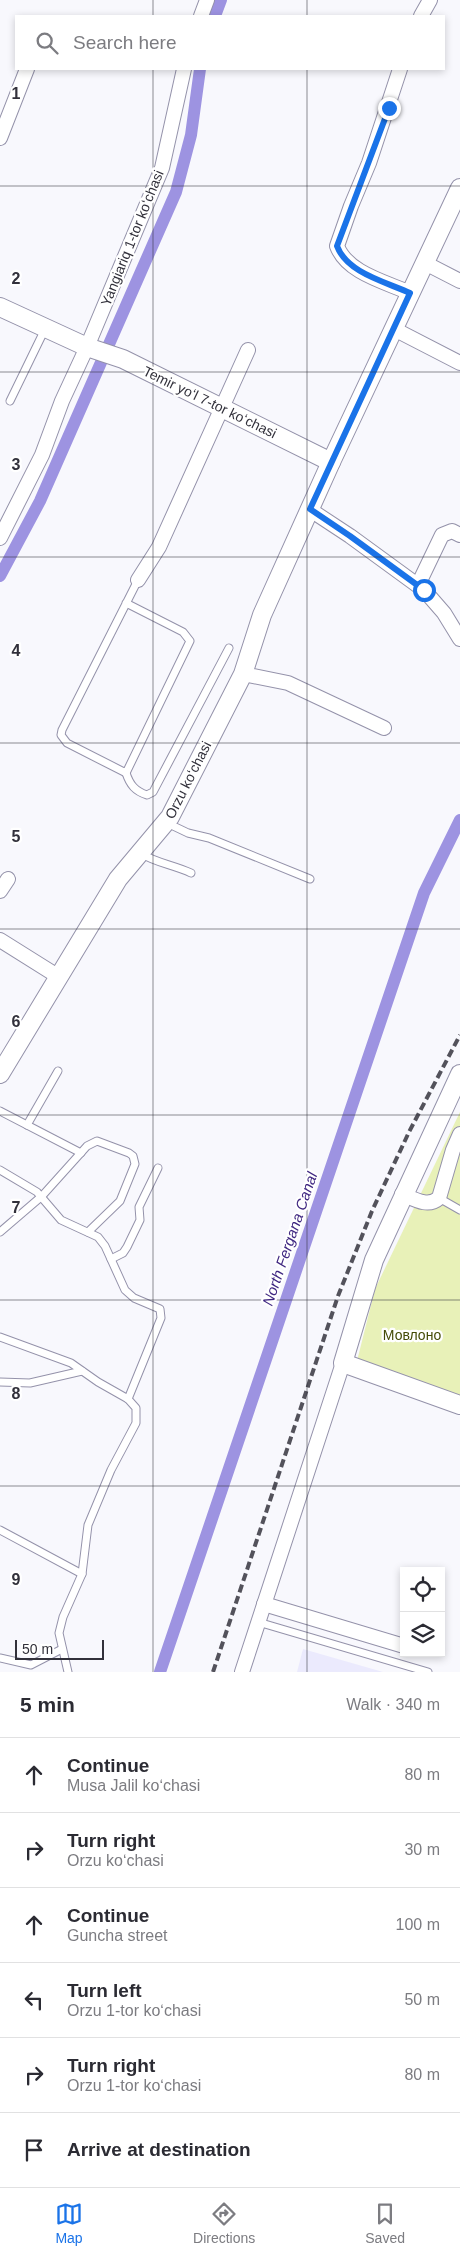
<!DOCTYPE html>
<html lang="en">
<head>
<meta charset="utf-8">
<style>
  :root { --surface:#fff; --page:#f7f7f7; --text:#2b2b33; --muted:#7c7c81; --line:#e1e1e2; --accent:#1a73e8 }
  body { margin:0; font-family:Helvetica,sans-serif; background:var(--page); color:var(--text) }
  .controls { position:absolute; right:15px; bottom:15px; display:grid; overflow:hidden; border-radius:0px; box-shadow:0 2px 8px #0003 }
  .controls button { width:45px; height:45px; display:grid; place-items:center; padding:0; border:0; border-bottom:1px solid var(--line); background:var(--surface); color:var(--text); font:25px sans-serif }
  .scale { position:absolute; left:15px; bottom:12px; width:89px; box-sizing:border-box; padding-left:5px; border:2px solid #32313b; border-top:0; font-size:14px; line-height:18px; white-space:nowrap; color:#32313b; -webkit-text-stroke:4px #fff; paint-order:stroke }
  .stop { position:absolute; width:15px; height:15px; margin:-11px; border:4px solid #1a73e8; border-radius:50%; background:#fff }
  .stop.end { background:#1a73e8; border-color:#fff; box-shadow:0 1px 5px #0008 }
  .list { margin:0; padding:0; list-style:none }
  h2 { display:flex; justify-content:space-between; align-items:center; height:65px; margin:0; padding:0 20px; font-size:21px }
  h2 small { font-size:16px; font-weight:400; color:var(--muted) }
  .list li { display:grid; grid-template-columns:32px 1fr auto; gap:15px; align-items:center; box-sizing:border-box; height:75px; padding:0 20px; border-top:1px solid var(--line) }
  .list b { display:block; font-size:19px; white-space:nowrap }
  .list p { margin:0; font-size:16px; white-space:nowrap; color:var(--muted) }
  .list em { font-size:16px; font-style:normal; color:var(--muted) }
  .icon { flex:none; width:28px; height:28px; fill:none; stroke:currentColor; stroke-width:2; stroke-linecap:round; stroke-linejoin:round }
  .map { position:relative; flex:none; width:460px; height:1672px; overflow:hidden }
  .search { position:absolute; background:var(--surface); box-shadow:0 2px 8px #0003; left:15px; right:15px; top:15px; height:55px; display:flex; align-items:center; gap:12px; box-sizing:border-box; padding:0 18px; border-radius:0px; color:var(--muted); font-size:19px }
  .sheet { height:515px; background:var(--surface) }
  nav { display:flex; justify-content:space-around; align-items:center; box-sizing:border-box; height:70px; border-top:1px solid var(--line); background:var(--surface); font-size:14px; color:var(--muted) }
  nav a { display:grid; justify-items:center; gap:2px }
  nav .on { color:var(--accent) }
  .map>svg:first-child { display:block }
</style>
</head>
<body>
<div class="map">
<svg width="460" height="1672" viewBox="0 0 460 1672">
  <rect width="100%" height="100%" fill="#f8f8fd"/>
  <!-- built -->
  <path fill="#ebeafd" d="M303,1649L383,1672H297Z"/>
  <!-- green -->
  <path fill="#e8f1b8" d="M460,1112V1403L356,1365L375,1289Z"/>
  <g fill="none" stroke-linecap="round" stroke-linejoin="round">
    <!-- canal -->
    <g stroke="#9d93e1" stroke-width="12">
      <path d="M215,16L221,0"/>
      <path d="M0,576L40,501L176,192L191,135L200,69"/>
      <path d="M160,1672L424,893L460,820"/>
    </g>
    <!-- service casing -->
    <g stroke="#9492aa" stroke-width="9">
      <g id="service">
        <path d="M10,401L45,329"/>
        <path d="M126,603L183,632L190,641L126,773L67,743L61,735L62,730L138,580"/>
        <path d="M126,773C130,785 135,791 147,795L153,792L229,648"/>
        <path d="M167,823L188,833L209,838L310,879"/>
        <path d="M140,853C156,863 174,865 191,873"/>
        <path d="M0,1111L81,1153"/>
        <path d="M27,1125L58,1071"/>
        <path d="M0,1170L37,1192L61,1220L98,1237L105,1246L125,1290L134,1298L160,1309L161,1318L128,1399"/>
        <path d="M439,1198L460,1210"/>
        <path d="M0,1232L42,1196L87,1146L97,1141L129,1153L133,1156L135,1164L120,1201L88,1232"/>
        <path d="M111,1259L123,1253L127,1247L140,1220L139,1207L158,1168"/>
        <path d="M0,1337L71,1363L98,1382L128,1399L136,1408V1423L111,1470L88,1525L82,1574L63,1617L59,1633L68,1672"/>
        <path d="M0,1382L30,1383L82,1371"/>
        <path d="M0,1530L82,1574"/>
        <path d="M258,1622L428,1672"/>
        <path d="M0,1658L31,1665L62,1649"/>
      </g>
    </g>
    <!-- minor casing -->
    <g stroke="#9492aa" stroke-width="16">
      <g id="minor">
        <path d="M201,16L207,0"/>
        <path d="M421,16L430,0"/>
        <path d="M400,69L369,163L351,206L337,246C347,273 386,282 410,293"/>
        <path d="M0,138L27,69"/>
        <path d="M425,263L460,281"/>
        <path d="M394,329L460,363"/>
        <path d="M309,509L350,536L424,590L444,613L460,639"/>
        <path d="M0,538L42,455L62,401L87,347L162,168L184,69"/>
        <path d="M138,580L159,547L248,350"/>
        <path d="M418,585L442,535L452,531L460,535"/>
        <path d="M243,674L288,683L384,728"/>
        <path d="M0,891L8,879"/>
        <path d="M0,940L59,977"/>
        <path d="M402,1194C414,1199 428,1208 439,1198L453,1150L460,1134"/>
        <path d="M264,1604L404,1646"/>
        <path d="M242,1672L343,1363"/>
      </g>
    </g>
    <!-- tertiary casing -->
    <g stroke="#9492aa" stroke-width="20">
      <g id="tertiary">
        <path d="M0,307L87,347L123,359L331,462"/>
        <path d="M0,1074L118,879L170,817L243,674L262,615L331,462L460,188"/>
        <path d="M460,1074L374,1260L343,1363L460,1405"/>
      </g>
    </g>
    <!-- service -->
    <use href="#service" stroke="#fff" stroke-width="7"/>
    <!-- minor -->
    <use href="#minor" stroke="#fff" stroke-width="14"/>
    <!-- tertiary -->
    <use href="#tertiary" stroke="#fff" stroke-width="18"/>
    <!-- rail -->
    <path stroke="#53525b" stroke-width="4" stroke-dasharray="8 4" stroke-linecap="butt" d="M213,1672L338,1296L372,1211L409,1132L460,1035"/>
  </g>
  <g fill="none" stroke-linecap="round" stroke-linejoin="round">
    <!-- route -->
    <path stroke="#1a73e8" stroke-width="6" d="M389,108L337,246C347,273 386,282 410,293L310,509L350,536L424,590"/>
  </g>
  <!-- grid -->
  <path fill="none" stroke="#32313b" stroke-width="1" stroke-opacity="0.55" d="M153,0V16M307,0V16M153,69V1672M307,69V1672M0,186H460M0,372H460M0,557H460M0,743H460M0,929H460M0,1115H460M0,1300H460M0,1486H460"/>
  <g text-anchor="middle" stroke-width="4.5" stroke-linejoin="round" paint-order="stroke">
    <!-- street labels -->
    <g font-size="14" fill="#32313b" stroke="#fff">
      <text transform="translate(132 238) rotate(-68)" y="5">Yangiariq 1-tor koʻchasi</text>
      <text transform="translate(210 402) rotate(26)" y="5">Temir yoʻl 7-tor koʻchasi</text>
      <text transform="translate(188 780) rotate(-63)" y="5">Orzu koʻchasi</text>
    </g>
    <!-- park labels -->
    <g font-size="14" fill="#444b06" stroke="#fff">
      <text x="412" y="1340">Мовлоно</text>
    </g>
    <!-- water labels -->
    <g font-size="15" font-style="italic" fill="#3f2781" stroke="#fff">
      <text transform="translate(290 1239) rotate(-71)" y="5">North Fergana Canal</text>
    </g>
  </g>
  <g font-size="16" text-anchor="middle" font-weight="bold" fill="#32313b" stroke="#fff" stroke-width="4.5" stroke-linejoin="round" paint-order="stroke">
    <text x="16" y="99">1</text>
    <text x="16" y="284">2</text>
    <text x="16" y="470">3</text>
    <text x="16" y="656">4</text>
    <text x="16" y="842">5</text>
    <text x="16" y="1027">6</text>
    <text x="16" y="1213">7</text>
    <text x="16" y="1399">8</text>
    <text x="16" y="1585">9</text>
  </g>
</svg>
<div class="controls">
<button><svg class="icon" aria-label="locate" viewBox="0 0 24 24"><circle cx="12" cy="12" r="6"/><path d="M12 2v4M12 18v4M2 12h4M18 12h4"/></svg></button>
<button><svg class="icon" aria-label="layers" viewBox="0 0 24 24"><path d="M12 4l9 5-9 5-9-5zM3 14l9 5 9-5"/></svg></button>
</div>
<div class="scale">50 m</div>
<div class="stop" style="left:424px;top:590px"></div>
<div class="stop end" style="left:389px;top:108px"></div>
<div class="search"><svg class="icon" aria-label="search" viewBox="0 0 24 24"><circle cx="10" cy="10" r="6"/><path d="M15 15l6 6"/></svg>Search here</div>
</div>
<section class="sheet">
<h2>5 min<small>Walk · 340 m</small></h2>
<ul class="list">
<li><svg class="icon" aria-label="ahead" viewBox="0 0 24 24"><path d="M12 20V5M6 11l6-6 6 6"/></svg><div><b>Continue</b><p>Musa Jalil koʻchasi</p></div><em>80 m</em></li>
<li><svg class="icon" aria-label="right" viewBox="0 0 24 24"><path d="M7 20v-9h11M14 6l5 5-5 5"/></svg><div><b>Turn right</b><p>Orzu koʻchasi</p></div><em>30 m</em></li>
<li><svg class="icon" aria-label="ahead" viewBox="0 0 24 24"><path d="M12 20V5M6 11l6-6 6 6"/></svg><div><b>Continue</b><p>Guncha street</p></div><em>100 m</em></li>
<li><svg class="icon" aria-label="left" viewBox="0 0 24 24"><path d="M17 20v-9H6M10 6l-5 5 5 5"/></svg><div><b>Turn left</b><p>Orzu 1-tor koʻchasi</p></div><em>50 m</em></li>
<li><svg class="icon" aria-label="right" viewBox="0 0 24 24"><path d="M7 20v-9h11M14 6l5 5-5 5"/></svg><div><b>Turn right</b><p>Orzu 1-tor koʻchasi</p></div><em>80 m</em></li>
<li><svg class="icon" aria-label="arrive" viewBox="0 0 24 24"><path d="M6 21V4h12l-3 4 3 4H6"/></svg><div><b>Arrive at destination</b></div></li>
</ul>
</section>
<nav>
<a class="on"><svg class="icon" aria-label="map" viewBox="0 0 24 24"><path d="M3 6l6-2 6 2 6-2v14l-6 2-6-2-6 2zM9 4v14M15 6v14"/></svg>Map</a>
<a><svg class="icon" aria-label="directions" viewBox="0 0 24 24"><path d="M12 3l9 9-9 9-9-9zM9 14v-3h6M13 9l2 2-2 2"/></svg>Directions</a>
<a><svg class="icon" aria-label="saved" viewBox="0 0 24 24"><path d="M7 4h10v16l-5-4-5 4z"/></svg>Saved</a>
</nav>
</body>
</html>
